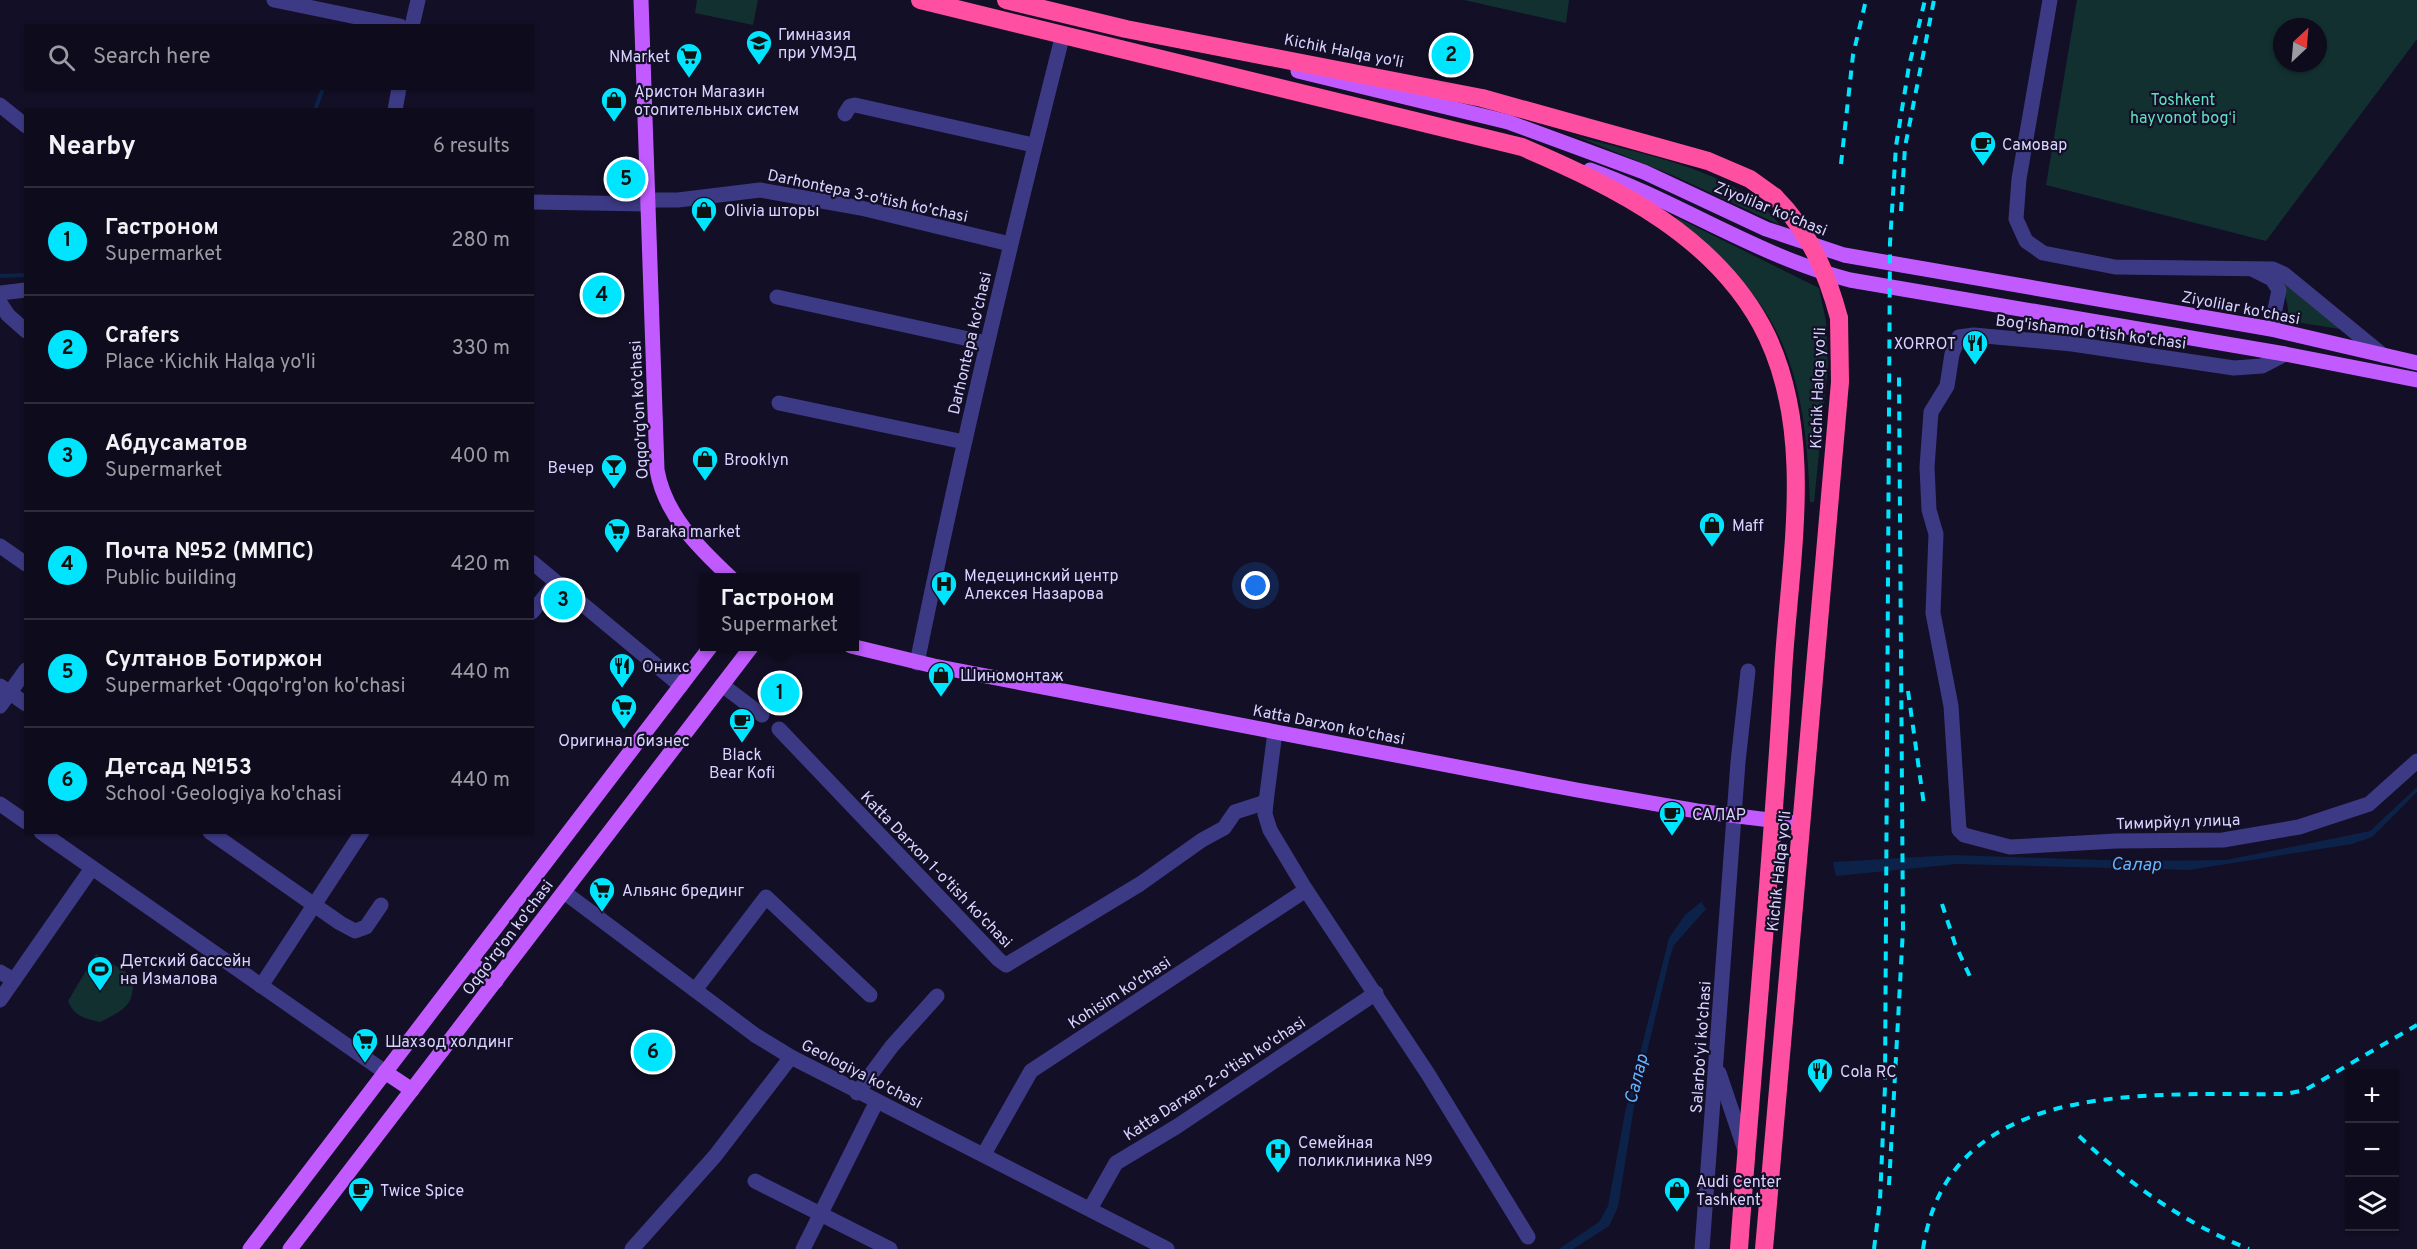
<!DOCTYPE html>
<html lang="en">
<head>
<meta charset="utf-8">
<style>
  :root { --surface:#0e0b1c; --page:#1c1929; --text:#f1f3f6; --muted:#9b9ba3; --line:#2e2b3b; --accent:#00e5ff }
  body { margin:0; font-family:Overpass,sans-serif; background:var(--page); color:var(--text) }
  .controls { position:absolute; right:18px; bottom:18px; display:grid; overflow:hidden; border-radius:0px; box-shadow:0 2px 4px #0004 }
  .controls button { width:54px; height:54px; display:grid; place-items:center; padding:0; border:0; border-bottom:2px solid var(--line); background:var(--surface); color:var(--text); font:30px sans-serif }
  .compass { position:absolute; left:2273px; top:18px; width:54px; height:54px; border-radius:50%; background:var(--surface); box-shadow:0 2px 4px #0004; rotate:26deg }
  .you { position:absolute; left:1256px; top:586px; width:21px; height:21px; margin:-15px; border:4px solid #fff; border-radius:50%; background:#1a73e8; box-shadow:0 0 0 9px #1a73e833 }
  .badge { display:grid; place-items:center; width:39px; height:39px; border-radius:50%; background:var(--accent); color:#111; font-size:20px; font-weight:700 }
  .pin { position:absolute; translate:-50% -50%; border:3px solid #fff; box-shadow:0 2px 6px #0006 }
  .popup { position:absolute; left:700px; top:573px; width:159px; height:78px; box-sizing:border-box; display:grid; place-content:center; border-radius:0px; background:var(--surface); filter:drop-shadow(0 2px 4px #0005); font-size:20px; white-space:nowrap; color:var(--muted) }
  .popup b { font-size:22px; color:var(--text) }
  .popup::after { content:''; position:absolute; left:50%; top:100%; margin-left:-12px; border:12px solid transparent; border-top-color:var(--surface) }
  .list { margin:0; padding:0; list-style:none }
  h2 { display:flex; justify-content:space-between; align-items:center; height:78px; margin:0; padding:0 24px; font-size:26px }
  h2 small { font-size:20px; font-weight:400; color:var(--muted) }
  .list li { display:grid; grid-template-columns:39px 1fr auto; gap:18px; align-items:center; box-sizing:border-box; height:108px; padding:0 24px; border-top:2px solid var(--line) }
  .list b { display:block; font-size:22px; white-space:nowrap }
  .list p { margin:0; font-size:20px; white-space:nowrap; color:var(--muted) }
  .list em { font-size:20px; font-style:normal; color:var(--muted) }
  .icon { flex:none; width:33px; height:33px; fill:none; stroke:currentColor; stroke-width:2; stroke-linecap:round; stroke-linejoin:round }
  .map { position:relative; flex:none; width:2417px; height:1249px; overflow:hidden }
  .search { position:absolute; background:var(--surface); box-shadow:0 2px 4px #0004; left:24px; top:24px; width:510px; height:66px; display:flex; align-items:center; gap:15px; box-sizing:border-box; padding:0 21px; border-radius:0px; color:var(--muted); font-size:22px }
  .panel { position:absolute; background:var(--surface); box-shadow:0 2px 4px #0004; left:24px; top:108px; width:510px; height:726px; border-radius:0px }
  .map>svg:first-child { display:block }
</style>
</head>
<body>
<div class="map">
<svg width="2417" height="1249" viewBox="0 0 2417 1249">
  <rect width="100%" height="100%" fill="#130f26"/>
  <!-- green -->
  <g fill="#12302f" fill-rule="evenodd">
    <path d="M697,0H758L753,25L695,13Z"/>
    <path d="M1464,0H1569L1566,23Z"/>
    <path d="M2077,0H2417V39L2266,241L2046,185ZM2282,27H2318V63H2282Z"/>
    <path d="M1573,135C1640,155 1736,168 1780,225L1672,175Z"/>
    <path d="M1676,217L1819,288L1826,321L1828,365L1814,502H1810C1805,367 1783,302 1674,218Z"/>
    <path d="M2273,274L2346,330L2289,321C2288,302 2285,289 2273,274Z"/>
    <path d="M96,954L132,976C136,1005 124,1010 100,1022C85,1019 74,1016 68,1001Z"/>
  </g>
  <!-- water -->
  <g fill="#0c2248">
    <path d="M2417,787V792L2372,837L2352,844L2189,870L1957,864L1836,876L1833,862L1953,855L2134,861L2226,860L2370,831Z"/>
    <path d="M1701,902L1706,909L1674,945L1669,961L1635,1101L1618,1207L1609,1226L1573,1249H1559L1599,1222L1608,1206L1625,1113L1669,938L1685,915Z"/>
  </g>
  <g fill="none" stroke-linecap="round" stroke-linejoin="round">
    <!-- stream -->
    <g stroke="#0c2248" stroke-width="4">
      <path d="M315,110L323,88"/>
      <path d="M0,276L26,275"/>
    </g>
    <!-- minor -->
    <g stroke="#3d3a85" stroke-width="15">
      <path d="M274,0L400,26"/>
      <path d="M2050,0L2019,179L2016,219L2026,241L2043,253L2115,267L2273,269L2284,274L2384,356"/>
      <path d="M412,26L418,0"/>
      <path d="M0,105L26,126"/>
      <path d="M395,110L399,88"/>
      <path d="M845,114L850,106L855,105L1033,145"/>
      <path d="M647,200H678L760,190L861,208L1010,244"/>
      <path d="M532,202L647,204"/>
      <path d="M2254,270L2272,279L2279,290L2271,329"/>
      <path d="M0,293L26,290"/>
      <path d="M777,297L987,343"/>
      <path d="M0,303L8,315L26,331"/>
      <path d="M2285,354L2262,366L2234,368L2072,344L1974,335L1959,337L1952,354L1947,386L1931,412L1927,467L1929,510L1936,534L1933,613L1951,706L1959,830L1964,835L2010,847L2116,841L2223,840L2299,827L2369,804L2417,761"/>
      <path d="M779,403L964,442"/>
      <path d="M0,546L26,564"/>
      <path d="M532,562L681,686"/>
      <path d="M532,612L556,583"/>
      <path d="M917,663C960,452 1010,243 1063,34"/>
      <path d="M722,685L762,715"/>
      <path d="M0,686L26,704"/>
      <path d="M0,706L26,670"/>
      <path d="M779,729L999,960L1006,965L1140,884L1202,840L1224,828L1235,812L1266,802"/>
      <path d="M1275,732L1266,802L1265,814L1270,830L1306,890L1428,1074L1528,1237"/>
      <path d="M0,804L26,822"/>
      <path d="M41,832L385,1072"/>
      <path d="M210,832L340,923L355,931L366,927L381,905"/>
      <path d="M564,892L755,1035L791,1057L1167,1249"/>
      <path d="M0,972L14,980"/>
      <path d="M261,986L362,832"/>
      <path d="M695,990L766,897L870,995"/>
      <path d="M0,1000L92,868"/>
      <path d="M1719,1073L1745,1150"/>
      <path d="M857,1093L892,1046L937,996"/>
      <path d="M984,1154L1031,1071L1306,890"/>
      <path d="M755,1181L890,1249"/>
      <path d="M1090,1209L1116,1163L1176,1127L1376,993"/>
      <path d="M632,1249L715,1156L791,1057"/>
      <path d="M803,1249L876,1103"/>
      <path d="M1702,1249L1738,762L1748,671"/>
    </g>
    <!-- major -->
    <g stroke="#c25bff" stroke-width="15">
      <path d="M641,0L657,470C665,515 698,547 731,578"/>
      <path d="M1298,71L1508,122L1644,172L1766,229L1844,255L2271,329L2417,363"/>
      <path d="M1590,170C1679,202 1758,256 1850,280L2285,354L2417,380"/>
      <path d="M851,646L934,666L1577,790L1697,811L1802,824"/>
      <path d="M470,962L496,981"/>
      <path d="M385,1072L412,1090"/>
      <path d="M250,1249L711,646"/>
      <path d="M290,1249L752,646"/>
    </g>
    <!-- highway -->
    <g stroke="#ff4fa3" stroke-width="18">
      <path d="M920,0L1522,147C1616,187 1720,238 1767,336C1816,439 1789,564 1783,673C1772,866 1753,1057 1739,1249"/>
      <path d="M1006,0L1126,29L1482,98L1708,161L1750,179L1775,197"/>
      <path d="M1764,1249L1840,382L1839,318"/>
    </g>
    <!-- rail -->
    <g stroke="#00e5ff" stroke-width="4" stroke-dasharray="9 8" stroke-linecap="butt">
      <path d="M1841,164L1853,55L1866,0"/>
      <path d="M1901,211L1905,147L1934,0"/>
      <path d="M1908,691L1924,805"/>
      <path d="M1942,904L1955,944L1972,981"/>
      <path d="M2079,1136C2130,1185 2184,1223 2249,1249"/>
      <path d="M1889,1185L1903,929L1899,376"/>
      <path d="M1874,1249L1880,1200L1885,1086L1890,243L1896,146L1909,66L1925,0"/>
      <path d="M1923,1249C1949,1074 2155,1096 2286,1094L2305,1090L2417,1025"/>
    </g>
    <!-- highway-bridge -->
    <path stroke="#ff4fa3" stroke-width="18" d="M1775,197C1809,231 1827,273 1839,318"/>
  </g>
  <!-- icons -->
  <defs>
    <g id="school-pin" transform="scale(1.35)"><path d="M0 17L-7.5 6A9.5 9.5 0 1 1 7.5 6Z" fill="#00e5ff" stroke="#130f26"/><path d="M0-5L7-2L0 1L-7-2ZM-4 1L0 2.5L4 1V4Q0 6-4 4Z" fill="#111"/></g>
    <g id="supermarket-pin" transform="scale(1.35)"><path d="M0 17L-7.5 6A9.5 9.5 0 1 1 7.5 6Z" fill="#00e5ff" stroke="#130f26"/><path d="M-6-5.5h2.5l.6 2H6L4.5 2H-2.5L-4.4-4H-6ZM-1.5 3.2a1.3 1.3 0 1 0 .1 0ZM3 3.2a1.3 1.3 0 1 0 .1 0Z" fill="#111"/></g>
    <g id="shop-pin" transform="scale(1.35)"><path d="M0 17L-7.5 6A9.5 9.5 0 1 1 7.5 6Z" fill="#00e5ff" stroke="#130f26"/><path d="M-5-2.5h2.3a2.7 3.5 0 0 1 5.4 0H5L5.5 6h-11ZM-1.5-2.5h3a1.5 2.3 0 0 0-3 0Z" fill="#111"/></g>
    <g id="cafe-pin" transform="scale(1.35)"><path d="M0 17L-7.5 6A9.5 9.5 0 1 1 7.5 6Z" fill="#00e5ff" stroke="#130f26"/><path d="M-5.5-4.5H6V0H3Q3 3.5 0 3.5H-2.5Q-5.5 3.5-5.5 0ZM3-3.2v2h1.7v-2ZM-6 4.5H4V6H-6Z" fill="#111"/></g>
    <g id="restaurant-pin" transform="scale(1.35)"><path d="M0 17L-7.5 6A9.5 9.5 0 1 1 7.5 6Z" fill="#00e5ff" stroke="#130f26"/><path d="M-5-6h1v4h1v-4h1v4h1v-4h1v5L-1.5 .5V6h-2V.5L-5-1ZM5-6V6H3V1.5H1.5Q1.5-4 5-6Z" fill="#111"/></g>
    <g id="bar-pin" transform="scale(1.35)"><path d="M0 17L-7.5 6A9.5 9.5 0 1 1 7.5 6Z" fill="#00e5ff" stroke="#130f26"/><path d="M-6-5H6L.8 .8V4.5H3.5V6h-7V4.5H-.8V.8Z" fill="#111"/></g>
    <g id="hospital-pin" transform="scale(1.35)"><path d="M0 17L-7.5 6A9.5 9.5 0 1 1 7.5 6Z" fill="#00e5ff" stroke="#130f26"/><path d="M-5-5h3v3.5h4V-5h3V5h-3V1.5h-4V5h-3Z" fill="#111"/></g>
    <g id="stadium-pin" transform="scale(1.35)"><path d="M0 17L-7.5 6A9.5 9.5 0 1 1 7.5 6Z" fill="#00e5ff" stroke="#130f26"/><path d="M0-5a6.5 5 0 1 0 0 10a6.5 5 0 1 0 0-10ZM-3.5-1.8h7v3.6h-7Z" fill="#111"/></g>
  </defs>
  <g fill-rule="evenodd">
    <use href="#school-pin" x="759" y="43"/>
    <use href="#supermarket-pin" x="689" y="56"/>
    <use href="#shop-pin" x="614" y="100"/>
    <use href="#cafe-pin" x="1983" y="144"/>
    <use href="#shop-pin" x="704" y="210"/>
    <use href="#restaurant-pin" x="1975" y="343"/>
    <use href="#shop-pin" x="705" y="459"/>
    <use href="#bar-pin" x="614" y="467"/>
    <use href="#shop-pin" x="1712" y="525"/>
    <use href="#supermarket-pin" x="617" y="531"/>
    <use href="#hospital-pin" x="944" y="584"/>
    <use href="#restaurant-pin" x="622" y="666"/>
    <use href="#shop-pin" x="941" y="675"/>
    <use href="#supermarket-pin" x="624" y="707"/>
    <use href="#cafe-pin" x="742" y="721"/>
    <use href="#cafe-pin" x="1672" y="814"/>
    <use href="#supermarket-pin" x="602" y="890"/>
    <use href="#stadium-pin" x="100" y="969"/>
    <use href="#supermarket-pin" x="365" y="1041"/>
    <use href="#restaurant-pin" x="1820" y="1071"/>
    <use href="#hospital-pin" x="1278" y="1151"/>
    <use href="#cafe-pin" x="361" y="1190"/>
    <use href="#shop-pin" x="1677" y="1190"/>
  </g>
  <g text-anchor="middle" stroke-width="4.5" stroke-linejoin="round" paint-order="stroke">
    <!-- poi labels -->
    <g font-size="16" fill="#d9d4ff" stroke="#130f26" text-anchor="start">
      <text x="778" y="40">Гимназия<tspan x="778" dy="18">при УМЭД</tspan></text>
      <text x="670" y="62" text-anchor="end">NMarket</text>
      <text x="634" y="97">Аристон Магазин<tspan x="634" dy="18">отопительных систем</tspan></text>
      <text x="2002" y="150">Самовар</text>
      <text x="724" y="216">Olivia шторы</text>
      <text x="1956" y="349" text-anchor="end">XORROT</text>
      <text x="724" y="465">Brooklyn</text>
      <text x="594" y="473" text-anchor="end">Вечер</text>
      <text x="1732" y="531">Maff</text>
      <text x="636" y="537">Baraka market</text>
      <text x="964" y="581">Медецинский центр<tspan x="964" dy="18">Алексея Назарова</tspan></text>
      <text x="642" y="672">Оникс</text>
      <text x="960" y="681">Шиномонтаж</text>
      <text x="624" y="746" text-anchor="middle">Оригинал бизнес</text>
      <text x="742" y="760" text-anchor="middle">Black<tspan x="742" dy="18">Bear Kofi</tspan></text>
      <text x="1692" y="820">САЛАР</text>
      <text x="622" y="896">Альянс брединг</text>
      <text x="120" y="966">Детский бассейн<tspan x="120" dy="18">на Измалова</tspan></text>
      <text x="385" y="1047">Шахзод холдинг</text>
      <text x="1840" y="1077">Cola RC</text>
      <text x="1298" y="1148">Семейная<tspan x="1298" dy="18">поликлиника №9</tspan></text>
      <text x="1696" y="1187">Audi Center<tspan x="1696" dy="18">Tashkent</tspan></text>
      <text x="380" y="1196">Twice Spice</text>
    </g>
    <!-- street labels -->
    <g font-size="16" fill="#d9d4ff" stroke="#130f26">
      <text transform="translate(1344 50) rotate(11)" y="6">Kichik Halqa yo'li</text>
      <text transform="translate(868 195) rotate(12)" y="6">Darhontepa 3-o'tish ko'chasi</text>
      <text transform="translate(1771 208) rotate(22)" y="6">Ziyolilar ko'chasi</text>
      <text transform="translate(2241 307) rotate(11)" y="6">Ziyolilar ko'chasi</text>
      <text transform="translate(2091 331) rotate(7)" y="6">Bog'ishamol o'tish ko'chasi</text>
      <text transform="translate(969 343) rotate(-77)" y="6">Darhontepa ko'chasi</text>
      <text transform="translate(1817 388) rotate(-88)" y="6">Kichik Halqa yo'li</text>
      <text transform="translate(638 410) rotate(-93)" y="6">Oqqo'rg'on ko'chasi</text>
      <text transform="translate(1329 724) rotate(11)" y="6">Katta Darxon ko'chasi</text>
      <text transform="translate(2178 821) rotate(-2)" y="6">Тимирйул улица</text>
      <text transform="translate(937 869) rotate(46)" y="6">Katta Darxon 1-o'tish ko'chasi</text>
      <text transform="translate(1778 871) rotate(-84)" y="6">Kichik Halqa yo'li</text>
      <text transform="translate(507 937) rotate(-53)" y="6">Oqqo'rg'on ko'chasi</text>
      <text transform="translate(1119 992) rotate(-33)" y="6">Kohisim ko'chasi</text>
      <text transform="translate(1700 1047) rotate(-86)" y="6">Salarbo'yi ko'chasi</text>
      <text transform="translate(862 1073) rotate(27)" y="6">Geologiya ko'chasi</text>
      <text transform="translate(1214 1078) rotate(-33)" y="6">Katta Darxan 2-o'tish ko'chasi</text>
    </g>
    <!-- park labels -->
    <g font-size="16" fill="#5fe0c0" stroke="#130f26">
      <text x="2183" y="105">Toshkent<tspan x="2183" dy="18">hayvonot bogʻi</tspan></text>
    </g>
    <!-- water labels -->
    <g font-size="18" font-style="italic" fill="#62b6ff" stroke="#130f26">
      <text transform="translate(2136 864) rotate(1)" y="6">Салар</text>
      <text transform="translate(1636 1079) rotate(-76)" y="6">Салар</text>
    </g>
  </g>
</svg>
<div class="controls">
<button>+</button>
<button>−</button>
<button><svg class="icon" aria-label="layers" viewBox="0 0 24 24"><path d="M12 4l9 5-9 5-9-5zM3 14l9 5 9-5"/></svg></button>
</div>
<svg class="compass" viewBox="-18 -18 36 36"><path d="M0-13l5 13h-10z" fill="#e53935"/><path d="M0 13l5-13h-10z" fill="#9b9ba3"/></svg>
<div class="you"></div>
<div class="pin badge" style="left:780px;top:693px">1</div>
<div class="popup"><b>Гастроном</b>Supermarket</div>
<div class="pin badge" style="left:1451px;top:55px">2</div>
<div class="pin badge" style="left:563px;top:600px">3</div>
<div class="pin badge" style="left:602px;top:295px">4</div>
<div class="pin badge" style="left:626px;top:179px">5</div>
<div class="pin badge" style="left:653px;top:1052px">6</div>
<div class="search"><svg class="icon" aria-label="search" viewBox="0 0 24 24"><circle cx="10" cy="10" r="6"/><path d="M15 15l6 6"/></svg>Search here</div>
<section class="panel">
<h2>Nearby<small>6 results</small></h2>
<ul class="list">
<li><span class="badge">1</span><div><b>Гастроном</b><p>Supermarket</p></div><em>280 m</em></li>
<li><span class="badge">2</span><div><b>Crafers</b><p>Place · Kichik Halqa yo'li</p></div><em>330 m</em></li>
<li><span class="badge">3</span><div><b>Абдусаматов</b><p>Supermarket</p></div><em>400 m</em></li>
<li><span class="badge">4</span><div><b>Почта №52 (ММПС)</b><p>Public building</p></div><em>420 m</em></li>
<li><span class="badge">5</span><div><b>Султанов Ботиржон</b><p>Supermarket · Oqqo'rg'on ko'chasi</p></div><em>440 m</em></li>
<li><span class="badge">6</span><div><b>Детсад №153</b><p>School · Geologiya ko'chasi</p></div><em>440 m</em></li>
</ul>
</section>
</div>
</body>
</html>
